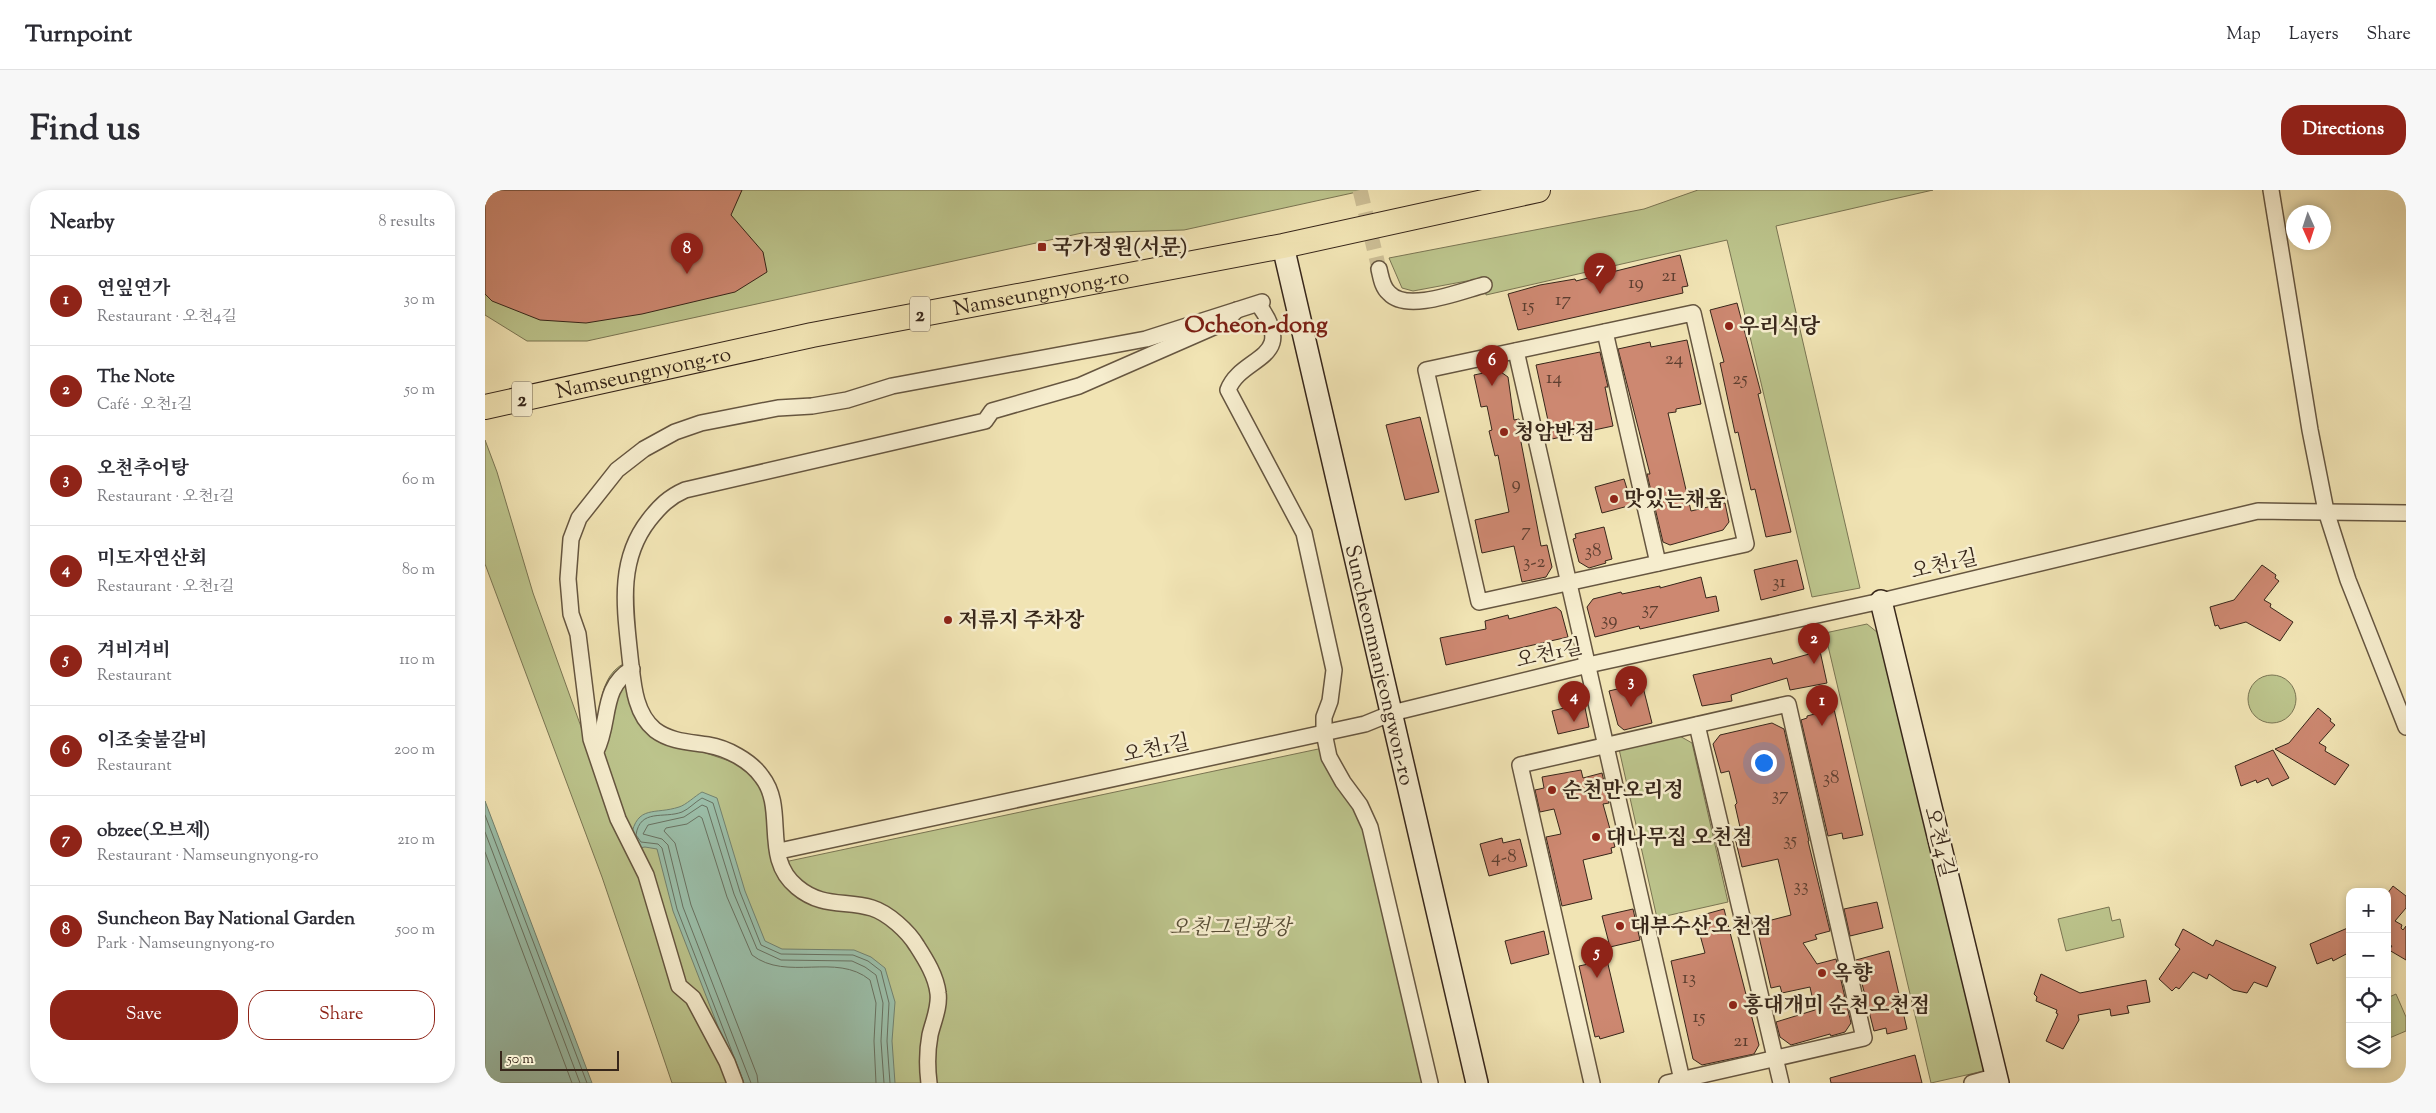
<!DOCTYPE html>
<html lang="en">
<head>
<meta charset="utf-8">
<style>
  :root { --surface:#fff; --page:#f7f7f7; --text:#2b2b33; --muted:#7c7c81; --line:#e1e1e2; --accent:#8f2418 }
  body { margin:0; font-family:"Sorts Mill Goudy","Noto Serif KR",serif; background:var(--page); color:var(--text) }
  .controls { position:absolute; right:15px; bottom:15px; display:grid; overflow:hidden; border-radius:10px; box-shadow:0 2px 8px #0003 }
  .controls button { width:45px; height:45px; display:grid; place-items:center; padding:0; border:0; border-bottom:1px solid var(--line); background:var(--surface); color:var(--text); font:25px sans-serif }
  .compass { position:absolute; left:1801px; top:15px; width:45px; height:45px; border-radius:50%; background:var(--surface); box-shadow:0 2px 8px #0003; rotate:177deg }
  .scale { position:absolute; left:15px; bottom:12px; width:119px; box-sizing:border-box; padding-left:5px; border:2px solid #37261a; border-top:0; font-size:14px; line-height:18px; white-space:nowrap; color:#37261a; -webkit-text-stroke:4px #f6edce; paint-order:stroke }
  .you { position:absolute; left:1278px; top:572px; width:18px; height:18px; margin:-12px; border:4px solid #fff; border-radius:50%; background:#1a73e8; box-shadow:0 0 0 8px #1a73e833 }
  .badge { display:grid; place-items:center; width:32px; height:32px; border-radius:50%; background:var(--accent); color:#fff; font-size:16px; font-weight:700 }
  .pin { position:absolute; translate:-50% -41px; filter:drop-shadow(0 1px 2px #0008) }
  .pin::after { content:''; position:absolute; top:26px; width:18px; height:15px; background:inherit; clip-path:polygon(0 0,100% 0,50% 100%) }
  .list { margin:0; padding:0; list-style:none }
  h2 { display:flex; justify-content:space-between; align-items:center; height:65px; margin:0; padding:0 20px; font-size:21px }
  h2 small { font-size:16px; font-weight:400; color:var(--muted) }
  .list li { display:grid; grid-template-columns:32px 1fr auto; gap:15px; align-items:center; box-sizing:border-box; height:90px; padding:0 20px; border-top:1px solid var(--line) }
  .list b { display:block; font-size:19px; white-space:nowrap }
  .list p { margin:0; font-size:16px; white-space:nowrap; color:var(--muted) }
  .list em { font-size:16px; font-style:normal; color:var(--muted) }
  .actions { display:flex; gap:10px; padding:15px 20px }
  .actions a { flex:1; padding:11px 0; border:1px solid var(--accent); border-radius:20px; text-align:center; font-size:18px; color:var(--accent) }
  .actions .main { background:var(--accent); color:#fff }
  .icon { flex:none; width:28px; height:28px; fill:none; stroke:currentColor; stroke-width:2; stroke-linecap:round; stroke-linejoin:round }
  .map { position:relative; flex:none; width:1921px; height:893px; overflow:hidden; border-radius:20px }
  header { display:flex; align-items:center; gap:30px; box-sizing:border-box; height:70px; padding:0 25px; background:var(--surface); border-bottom:1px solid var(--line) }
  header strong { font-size:24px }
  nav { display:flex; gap:28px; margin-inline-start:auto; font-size:18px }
  .intro { display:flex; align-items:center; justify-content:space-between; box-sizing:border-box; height:120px; padding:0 30px }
  h1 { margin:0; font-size:35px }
  .button { padding:12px 22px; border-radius:20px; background:var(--accent); color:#fff; font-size:18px; font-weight:700 }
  main { display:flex; gap:30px; padding:0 30px }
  aside { flex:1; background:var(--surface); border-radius:20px; box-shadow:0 2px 8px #0003 }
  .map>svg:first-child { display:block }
</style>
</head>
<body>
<header>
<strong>Turnpoint</strong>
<nav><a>Map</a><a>Layers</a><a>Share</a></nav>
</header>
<div class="intro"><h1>Find us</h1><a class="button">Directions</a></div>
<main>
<aside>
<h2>Nearby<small>8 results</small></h2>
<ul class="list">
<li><span class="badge">1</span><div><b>연잎연가</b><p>Restaurant · 오천4길</p></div><em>30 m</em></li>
<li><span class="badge">2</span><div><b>The Note</b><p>Café · 오천1길</p></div><em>50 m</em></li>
<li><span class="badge">3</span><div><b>오천추어탕</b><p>Restaurant · 오천1길</p></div><em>60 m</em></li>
<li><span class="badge">4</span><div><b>미도자연산회</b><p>Restaurant · 오천1길</p></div><em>80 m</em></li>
<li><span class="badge">5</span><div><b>겨비겨비</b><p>Restaurant</p></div><em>110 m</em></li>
<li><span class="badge">6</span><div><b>이조숯불갈비</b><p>Restaurant</p></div><em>200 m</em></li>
<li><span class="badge">7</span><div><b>obzee(오브제)</b><p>Restaurant · Namseungnyong-ro</p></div><em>210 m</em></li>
<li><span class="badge">8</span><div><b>Suncheon Bay National Garden</b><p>Park · Namseungnyong-ro</p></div><em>500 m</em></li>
</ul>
<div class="actions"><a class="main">Save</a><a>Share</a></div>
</aside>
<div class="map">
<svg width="1921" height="893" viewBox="0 0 1921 893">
  <rect width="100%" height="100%" fill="#f1e4b4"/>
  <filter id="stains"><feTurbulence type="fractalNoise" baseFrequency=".004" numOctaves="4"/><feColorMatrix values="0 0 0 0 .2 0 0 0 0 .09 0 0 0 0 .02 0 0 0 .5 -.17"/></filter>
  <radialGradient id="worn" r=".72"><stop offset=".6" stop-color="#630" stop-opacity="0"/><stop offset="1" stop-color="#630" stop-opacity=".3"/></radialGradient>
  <!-- green -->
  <g fill="#bcc48c" stroke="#7a7553">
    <path d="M0,0H881L699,40L597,43L102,151H42L0,125Z"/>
    <path d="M1213,0H1448L1291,36L1375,398L1327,407L1242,50L1001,105L998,88L928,101L917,98L904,68L1159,19Z"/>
    <path d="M0,250L12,282L48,403L109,573C117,545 106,489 140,473L152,527L212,560L256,575L270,584L284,613L290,674L838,558L878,625L942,893H187L117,687L0,374Z"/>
    <path d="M1382,434L1398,447L1499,881L1446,893L1340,443Z"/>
    <circle cx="1787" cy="509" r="24"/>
    <path d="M1193,545L1207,553L1243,712L1172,728L1134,559Z"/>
    <path d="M1624,717L1627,731L1635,729L1639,747L1581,761L1573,729Z"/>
    <path d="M1911,804L1921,827V841L1902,849V808Z"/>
  </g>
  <!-- water -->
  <g fill="#9bbfaa" stroke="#738270">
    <path d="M217,602L232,608L260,701L280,751L297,759L369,760L386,767L400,778L410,812L407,851L410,893H255L188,721L172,659L160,657L154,658L146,647C152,614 170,625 194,617C201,615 210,606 217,602Z"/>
    <path d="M0,611L107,893H0Z"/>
  </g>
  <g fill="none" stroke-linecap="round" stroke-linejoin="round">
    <!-- shore -->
    <g stroke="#697262" stroke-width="1">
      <path d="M0,625L102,893"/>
      <path d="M0,642L95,893"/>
      <path d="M0,662L87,893"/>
      <path d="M259,893L192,719L177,658L173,654L156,652L151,645C155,618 179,629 197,622C204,619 210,612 217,608L228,613L255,702L276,755L296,764L368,765L383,771L396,781L404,813L402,851L405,893"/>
      <path d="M266,893L198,717L183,655L177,649L158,644L163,635L199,627L217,615L222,617L249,704L272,759L296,770L367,771L380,777L391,785L398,813L396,851L399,893"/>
      <path d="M273,893L272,885L206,715L190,653L179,641L181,638L202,634L214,626L217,628L242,707L267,765C302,792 351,762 385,790L391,813L389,851L391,893"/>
    </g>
  </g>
  <!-- building -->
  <g fill="#cd8871" stroke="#37261a">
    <path d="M0,0H257L246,25L278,62L282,82L250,102L157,124L101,133L55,130L7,111L0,104Z"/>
    <path d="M1195,65L1203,96L1197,97L1198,103L1033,140L1023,104L1055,95L1090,89L1091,91Z"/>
    <path d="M1252,113L1276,203L1273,204L1306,342L1281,347L1270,299L1266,300L1253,242L1250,243L1235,173L1239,172L1225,120Z"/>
    <path d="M1202,150L1216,214L1191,219V222L1183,223L1206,321L1240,313L1244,332L1238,340L1185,355L1178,352L1162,284H1165L1133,159L1165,152L1166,157Z"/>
    <path d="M1115,162L1123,197H1120L1128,236L1067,249L1051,175Z"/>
    <path d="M1013,180L1023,187L1029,230L1034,229L1039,251L1036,252L1056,356L1062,355L1067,377L1061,387L1037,392L1029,356L997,363L990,330L1024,322L1013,265L1010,266L1004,241L1007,240L1002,216L996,217L989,185Z"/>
    <path d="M935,227L954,302L920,310L901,235Z"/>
    <path d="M1139,289L1147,315L1117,323L1110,297Z"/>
    <path d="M1119,337L1127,369L1120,371L1121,373L1104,378L1094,372L1088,349L1091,348L1090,344Z"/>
    <path d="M1312,370L1319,399L1276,410L1269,380Z"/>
    <path d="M1777,375L1791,385L1790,388L1794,391L1779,410L1786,414L1785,417L1808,432L1795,451L1761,432L1735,439L1733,435L1730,436L1725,417L1749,410Z"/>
    <path d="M1216,387L1221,408L1231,406L1234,421L1155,439L1154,436L1110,447L1102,417L1108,409L1136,402L1137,404L1175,396V398Z"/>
    <path d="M1071,417L1076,421L1083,447L961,475L955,448L1001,439L1000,431L1023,425L1024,429Z"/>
    <path d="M1335,461L1342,493L1305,500L1302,488L1246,505L1247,511L1217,516L1208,485L1286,468L1288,474Z"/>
    <path d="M1157,493L1167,533L1139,540L1133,535L1124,501Z"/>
    <path d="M1099,513L1104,537L1073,544L1067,521Z"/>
    <path d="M1833,518L1846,529L1845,531L1850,535L1834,553L1841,557L1840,561L1864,575L1850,595L1790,559L1804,553Z"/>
    <path d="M1349,519L1378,645L1358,649L1357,643L1343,646L1316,530L1322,528V526Z"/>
    <path d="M1287,533L1299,539L1324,651H1323L1345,741L1330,745L1332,749L1318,753L1332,774L1351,769L1366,833L1360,842L1346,846L1345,844L1306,855L1295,847L1291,832L1330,820L1325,797L1297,803L1295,796L1286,798L1271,734L1306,725L1293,669L1257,677L1250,648L1257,646L1250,615L1252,613L1244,581L1236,583L1228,554L1235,545Z"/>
    <path d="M1788,560L1804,588L1787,596L1783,588L1772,593L1771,590L1756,596L1750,576Z"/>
    <path d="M1096,580L1098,588L1117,583L1124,613L1118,614L1130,657L1126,658L1127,663L1098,670L1107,709L1077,716L1061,647L1076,644L1069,619L1055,622L1050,600L1059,598L1057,587Z"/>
    <path d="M1017,648L1018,653L1035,649L1042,676L1004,686L995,654Z"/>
    <path d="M1908,696L1921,706V718L1910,731L1917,735L1916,738L1918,740L1921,736V770L1904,760L1907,756L1902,754V704Z"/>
    <path d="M1392,712L1398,738L1365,746L1359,719Z"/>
    <path d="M1148,719L1155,750L1125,757L1117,726Z"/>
    <path d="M1239,719L1274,855L1269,864L1217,875L1208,869L1186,771L1220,763L1210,727Z"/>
    <path d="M1865,737V762L1848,771L1847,768L1832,774L1825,754Z"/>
    <path d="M1698,739L1728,756L1731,750L1791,777L1782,797L1769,792L1762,803L1748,800L1724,784L1722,789L1708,782L1694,799L1691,797L1687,801L1674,789L1695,759L1690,755Z"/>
    <path d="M1059,741L1064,764L1026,774L1020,751Z"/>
    <path d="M1404,761L1422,839L1402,844L1401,838L1389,841L1371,770Z"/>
    <path d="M1122,770L1139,842L1115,849L1114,846L1110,847L1094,776Z"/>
    <path d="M1556,784L1595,803L1661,790L1665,812L1642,816L1644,823L1626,826L1625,819L1593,825L1594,830L1578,859L1561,851L1573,824L1571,823L1572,820L1551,811L1552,807L1549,804Z"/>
    <path d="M1430,865L1437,893H1346L1345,888Z"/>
  </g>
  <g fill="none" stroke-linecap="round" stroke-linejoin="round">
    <!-- street-tunnel -->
    <path stroke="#ccbe95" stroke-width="15" stroke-dasharray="15 8" stroke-linecap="butt" d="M875,0L894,79"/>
    <!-- street casing -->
    <g stroke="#665640" stroke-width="18">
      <g id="street">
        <path d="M1786,0L1825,240L1841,321L1863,390L1921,537"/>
        <path d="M894,79C896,87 897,97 904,103C922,123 976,101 999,95"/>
        <path d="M773,114C815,170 756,165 743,200L819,343L849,480L845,511L839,527V543L844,567L858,592L875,615L885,637L945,893"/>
        <path d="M1208,123L1261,354L994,412L941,180Z"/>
        <path d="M1120,142L1173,373"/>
        <path d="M1031,161L1197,890"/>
        <path d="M1212,535L1296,893"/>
        <path d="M111,561C126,532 115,498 147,479"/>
        <path d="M299,660L880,534L907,523L1103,475L1396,411L1773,321L1921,323"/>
        <path d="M250,893L242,872L208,808L194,796L161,685L133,629L106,549L93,444L86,424L83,389L86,349L94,328L132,280L159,259L190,242L216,233L293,218L327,216L362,210L407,196L661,149L777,112"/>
        <path d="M444,893C442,877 442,861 445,845C448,832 455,817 453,803C451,786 441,770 432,756C423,741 403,723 387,718C360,710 337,718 312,697C276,668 302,619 277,587C266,571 242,558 223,555C205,552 186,552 170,540C149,523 148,492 145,467C140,419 132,371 164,330C175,316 184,307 200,300L500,231L507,221L594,196L738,133L752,120"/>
        <path d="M1107,893L1035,575L1303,514L1379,848L1182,893"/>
        <path d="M1487,893L1512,886"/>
      </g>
    </g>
    <!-- secondary casing -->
    <g stroke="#37261a" stroke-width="24">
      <g id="secondary">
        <path id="s1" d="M798,56L992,893"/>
        <path d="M1396,411L1513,893"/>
      </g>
    </g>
    <!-- primary casing -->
    <g stroke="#37261a" stroke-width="26">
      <g id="primary">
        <path id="s2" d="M0,217L327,145L798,56L1053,0"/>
      </g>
    </g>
    <!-- street -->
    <use href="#street" stroke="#f6edce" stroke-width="15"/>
    <!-- secondary -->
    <use href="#secondary" stroke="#f6edce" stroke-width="21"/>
    <!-- primary -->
    <use href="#primary" stroke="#f1e4b4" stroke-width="24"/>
  </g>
  <!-- markers -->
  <g fill="#8f2418" stroke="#f6edce" stroke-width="2">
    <rect x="552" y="52" width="10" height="10" rx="2.5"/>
    <circle cx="1244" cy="136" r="5"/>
    <circle cx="1019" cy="242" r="5"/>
    <circle cx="1129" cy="309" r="5"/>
    <circle cx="463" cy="430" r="5"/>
    <circle cx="1067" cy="600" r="5"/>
    <circle cx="1111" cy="647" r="5"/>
    <circle cx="1135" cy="736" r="5"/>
    <circle cx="1337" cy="783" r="5"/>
    <circle cx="1248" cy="815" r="5"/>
  </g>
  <g text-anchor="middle" stroke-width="5" stroke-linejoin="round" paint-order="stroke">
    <!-- number labels -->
    <g font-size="19" fill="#5c3e30">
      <text x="1184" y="91">21</text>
      <text x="1151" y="98">19</text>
      <text x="1078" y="115">17</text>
      <text x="1043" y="121">15</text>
      <text x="1189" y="174">24</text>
      <text x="1069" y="193">14</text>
      <text x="1255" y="194">25</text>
      <text x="1031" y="299">9</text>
      <text x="1041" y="346">7</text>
      <text x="1108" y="366">38</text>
      <text x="1049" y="377">3-2</text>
      <text x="1294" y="397">31</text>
      <text x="1165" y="424">37</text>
      <text x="1124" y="435">39</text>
      <text x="1346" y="593">38</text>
      <text x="1295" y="610">37</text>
      <text x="1305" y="655">35</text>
      <text x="1019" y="672">4-8</text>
      <text x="1316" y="701">33</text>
      <text x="1204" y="793">13</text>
      <text x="1214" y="832">15</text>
      <text x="1256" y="856">21</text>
    </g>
    <!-- shield labels -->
    <g fill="#f6edce" stroke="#706250" stroke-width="1">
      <rect x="425" y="106.5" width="20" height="35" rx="4"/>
      <rect x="27" y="191.5" width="20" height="35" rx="4"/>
    </g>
    <g font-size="20" font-weight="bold" fill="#37261a">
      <text x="435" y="131">2</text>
      <text x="37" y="216">2</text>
    </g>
    <!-- poi labels -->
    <g font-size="21" font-weight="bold" fill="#37261a" stroke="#f6edce" text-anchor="start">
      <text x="567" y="64">국가정원(서문)</text>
      <text x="1254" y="143">우리식당</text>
      <text x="1029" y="249">청암반점</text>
      <text x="1139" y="316">맛있는채움</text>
      <text x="473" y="437">저류지 주차장</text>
      <text x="1077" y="607">순천만오리정</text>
      <text x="1121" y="654">대나무집 오천점</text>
      <text x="1145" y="743">대부수산오천점</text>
      <text x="1347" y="790">옥향</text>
      <text x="1258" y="822">홍대개미 순천오천점</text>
    </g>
    <!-- street labels -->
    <g font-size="21" fill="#37261a" stroke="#f6edce">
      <text dy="7" stroke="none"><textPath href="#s2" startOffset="568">Namseungnyong-ro</textPath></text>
      <text dy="7" stroke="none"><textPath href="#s2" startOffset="162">Namseungnyong-ro</textPath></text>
      <text transform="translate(1459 374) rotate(-13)" y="7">오천1길</text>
      <text transform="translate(1064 463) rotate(-13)" y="7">오천1길</text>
      <text dy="7" stroke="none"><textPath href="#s1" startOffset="430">Suncheonmanjeongwon-ro</textPath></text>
      <text transform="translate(671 558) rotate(-12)" y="7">오천1길</text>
      <text transform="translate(1455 652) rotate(76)" y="7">오천4길</text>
    </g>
    <!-- park labels -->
    <g font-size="21" font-style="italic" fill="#584e36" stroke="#f6edce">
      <text x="745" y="744">오천그린광장</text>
    </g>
    <!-- quarter labels -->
    <g font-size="24" font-weight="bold" fill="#7a1f14" stroke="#f6edce">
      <text x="771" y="142">Ocheon-dong</text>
    </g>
  </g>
  <rect width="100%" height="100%" filter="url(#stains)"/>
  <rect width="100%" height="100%" fill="url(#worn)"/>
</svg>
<div class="controls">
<button>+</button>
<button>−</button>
<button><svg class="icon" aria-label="locate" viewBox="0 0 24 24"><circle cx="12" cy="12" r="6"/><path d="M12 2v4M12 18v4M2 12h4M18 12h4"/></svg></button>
<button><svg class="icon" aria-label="layers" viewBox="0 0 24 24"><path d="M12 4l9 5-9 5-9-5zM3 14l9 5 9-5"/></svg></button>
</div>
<svg class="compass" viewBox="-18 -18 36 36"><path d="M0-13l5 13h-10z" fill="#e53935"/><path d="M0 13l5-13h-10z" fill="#7c7c81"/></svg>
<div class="scale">50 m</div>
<div class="you"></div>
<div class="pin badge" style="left:1337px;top:536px">1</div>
<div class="pin badge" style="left:1329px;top:474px">2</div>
<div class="pin badge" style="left:1146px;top:517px">3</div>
<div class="pin badge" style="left:1089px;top:532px">4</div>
<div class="pin badge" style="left:1112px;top:788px">5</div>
<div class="pin badge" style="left:1007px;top:196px">6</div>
<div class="pin badge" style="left:1115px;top:104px">7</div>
<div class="pin badge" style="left:202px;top:84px">8</div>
</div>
</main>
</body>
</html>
